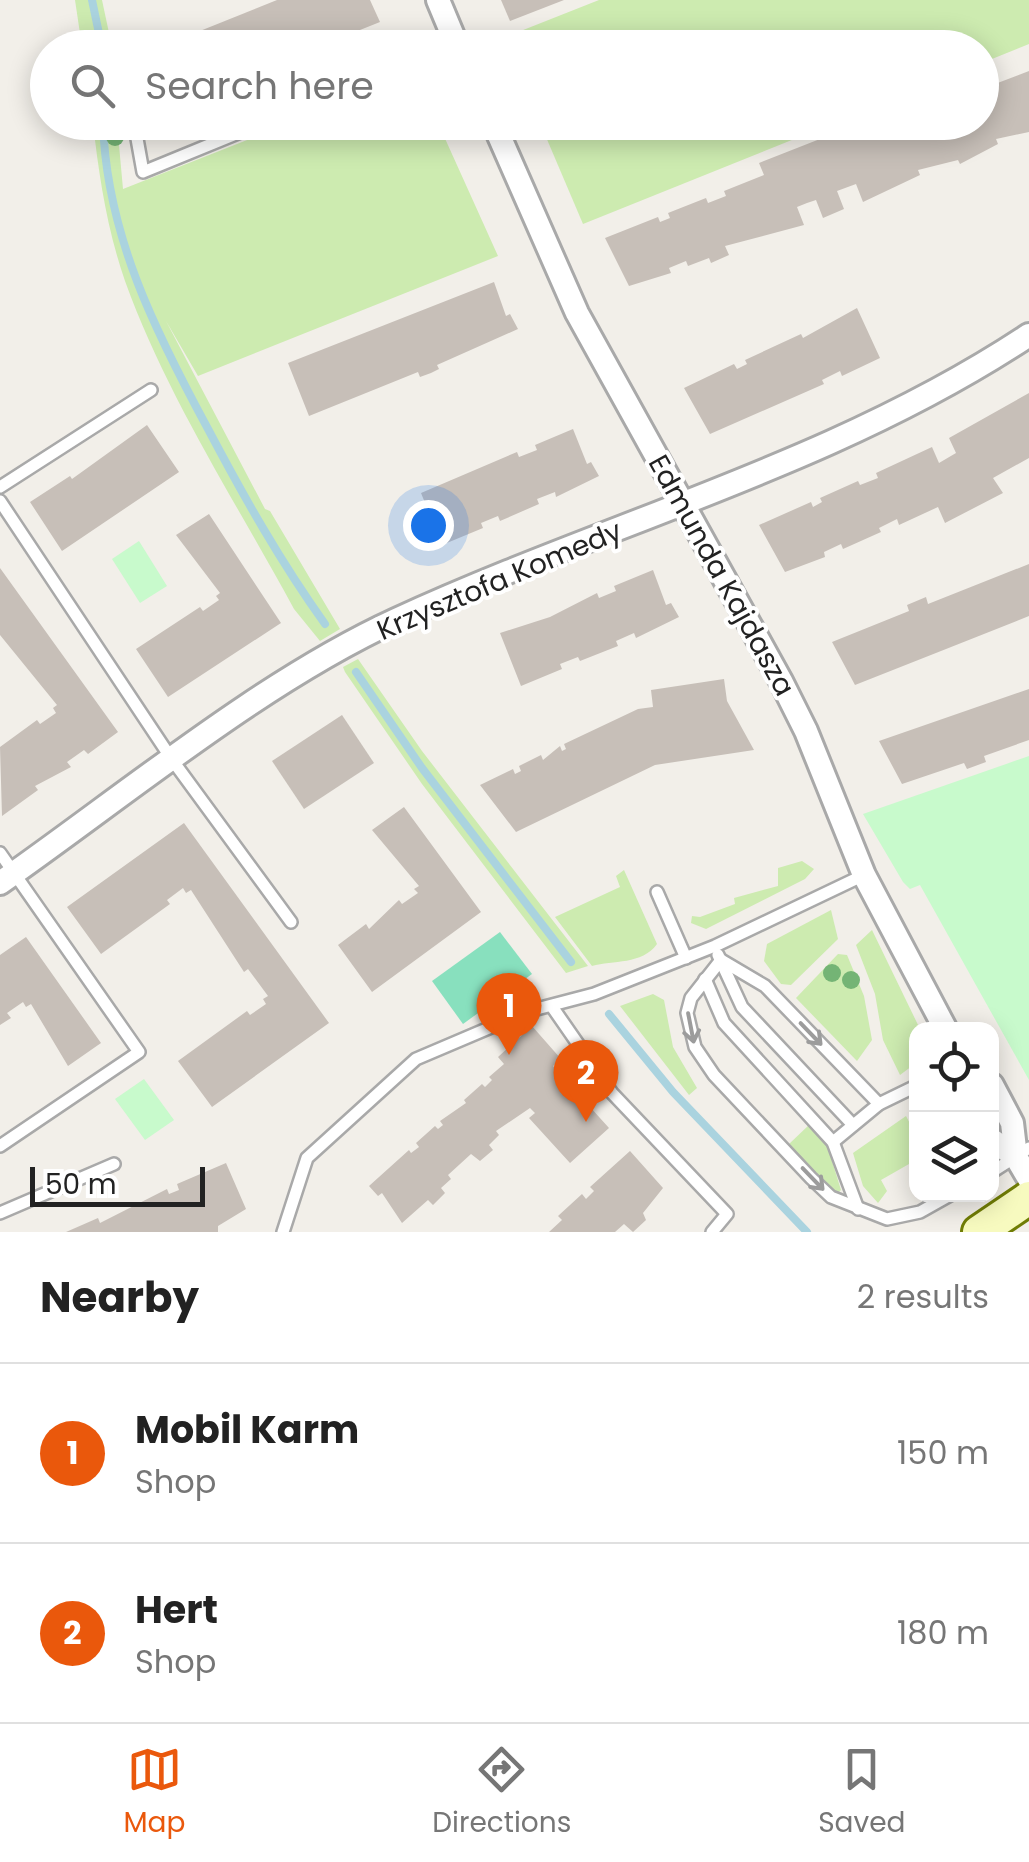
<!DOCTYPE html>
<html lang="en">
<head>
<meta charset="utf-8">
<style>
  :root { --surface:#fff; --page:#f6f6f6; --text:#222; --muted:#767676; --line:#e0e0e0; --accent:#ea580c }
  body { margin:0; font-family:Poppins,sans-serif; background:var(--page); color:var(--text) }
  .controls { position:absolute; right:30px; bottom:30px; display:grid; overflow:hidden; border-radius:20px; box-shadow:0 5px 25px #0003 }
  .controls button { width:90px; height:90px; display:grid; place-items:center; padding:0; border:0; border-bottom:2px solid var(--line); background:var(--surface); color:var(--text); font:50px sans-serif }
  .scale { position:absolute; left:30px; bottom:25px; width:175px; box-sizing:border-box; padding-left:10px; border:5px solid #222; border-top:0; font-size:28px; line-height:35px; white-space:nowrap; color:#222; -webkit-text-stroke:8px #fff; paint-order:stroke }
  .you { position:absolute; left:428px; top:525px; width:35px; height:35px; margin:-25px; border:8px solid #fff; border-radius:50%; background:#1a73e8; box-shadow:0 0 0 15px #1a73e833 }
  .badge { display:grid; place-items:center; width:65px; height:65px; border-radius:50%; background:var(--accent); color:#fff; font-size:32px; font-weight:700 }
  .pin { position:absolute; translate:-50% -82px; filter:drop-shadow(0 2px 5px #0008) }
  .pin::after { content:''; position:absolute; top:52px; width:35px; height:30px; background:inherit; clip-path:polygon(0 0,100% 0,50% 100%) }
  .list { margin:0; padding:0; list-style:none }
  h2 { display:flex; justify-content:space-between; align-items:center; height:130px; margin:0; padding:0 40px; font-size:42px }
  h2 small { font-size:32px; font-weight:400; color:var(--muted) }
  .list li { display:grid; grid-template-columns:65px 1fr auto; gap:30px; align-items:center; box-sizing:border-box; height:180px; padding:0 40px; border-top:2px solid var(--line) }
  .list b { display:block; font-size:38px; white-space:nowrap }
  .list p { margin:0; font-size:32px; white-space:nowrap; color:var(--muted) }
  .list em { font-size:32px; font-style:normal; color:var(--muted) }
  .icon { flex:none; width:55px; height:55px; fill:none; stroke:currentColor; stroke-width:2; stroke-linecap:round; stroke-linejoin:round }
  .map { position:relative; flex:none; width:1029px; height:1232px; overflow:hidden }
  .search { position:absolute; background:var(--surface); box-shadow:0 5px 25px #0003; left:30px; right:30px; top:30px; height:110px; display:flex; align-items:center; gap:25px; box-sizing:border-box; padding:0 35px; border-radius:55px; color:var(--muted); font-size:38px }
  .sheet { height:490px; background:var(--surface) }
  nav { display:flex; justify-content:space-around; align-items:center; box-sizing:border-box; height:140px; border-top:2px solid var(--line); background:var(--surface); font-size:28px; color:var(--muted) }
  nav a { display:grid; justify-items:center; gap:5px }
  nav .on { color:var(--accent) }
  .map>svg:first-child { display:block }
</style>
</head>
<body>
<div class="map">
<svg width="1029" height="1232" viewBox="0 0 1029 1232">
  <rect width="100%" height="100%" fill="#f2efe9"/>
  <!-- grass -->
  <g fill="#cdebb0">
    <path d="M75,0H102L112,47H82Z"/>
    <path d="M599,0H1029V44L982,63V48L507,47L503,38Z"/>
    <path d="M93,123H117L123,189L290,123H438L498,256L198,376L166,321L265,509L270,511L340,629L320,641L294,609C236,502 166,395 125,281C107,229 99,176 93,123Z"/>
    <path d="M540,123H834L583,224Z"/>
    <path d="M358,659L422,751L588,966L566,973L422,784L345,672L343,667Z"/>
    <path d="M802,861L814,869L805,879L706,929L691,923L692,916L700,917L735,904L734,898L778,886V868Z"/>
    <path d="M624,870L657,944C642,965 613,960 592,966L555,917L620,887L616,876Z"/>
    <path d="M831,910L838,939L791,985L781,984L764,961L767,944Z"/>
    <path d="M872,930L920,1029L916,1063L900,1075L883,1040L875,994L856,945Z"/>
    <path d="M838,954L847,955L864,996L872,1040L857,1061L796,998Z"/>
    <path d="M653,994L664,1000L673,1047L697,1088L689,1095L620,1006Z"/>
    <path d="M906,1116L916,1135V1160L881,1180L887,1191L878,1203L863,1186L853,1153Z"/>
    <path d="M810,1124L828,1148L841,1190L837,1194L788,1145Z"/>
  </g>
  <!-- park -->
  <g fill="#c8facc">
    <path d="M139,541L167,586L140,603L112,559Z"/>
    <path d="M1029,756V1080L920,885L910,889L903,882L863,814Z"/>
    <path d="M144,1079L174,1120L145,1140L115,1099Z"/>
  </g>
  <!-- pitch -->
  <path fill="#88e0be" d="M500,932L532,974L463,1024L432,981Z"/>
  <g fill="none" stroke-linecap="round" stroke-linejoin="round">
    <!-- stream -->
    <g stroke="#aad3df" stroke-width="8">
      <path d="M92,0L102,48"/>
      <path d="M103,122C106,234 156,333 208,429C244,497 280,561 325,624"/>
      <path d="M356,672L422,768L571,962"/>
      <path d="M609,1014L673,1092L807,1232"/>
    </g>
  </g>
  <!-- building -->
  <g fill="#c7bfb8">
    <path d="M277,0H370L380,22L315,48H178L175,41Z"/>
    <path d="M501,0H564L510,21Z"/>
    <path d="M1029,71V132L996,139L998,144L960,164L958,160L918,170L920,175L863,202L856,184L837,191L844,209L823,218L816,200L807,203L797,207L804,225L725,246L729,255L711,263L709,258L688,266L686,261L669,268L671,273L629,286L605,238L658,217L660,222L670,218L668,213L706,198L708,203L726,196L724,191L764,175L759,163L853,126L858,138L898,122H982V95L997,89L995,84Z"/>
    <path d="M494,282L506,316L510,314L518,329L437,365L439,369L431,373L420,377L418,372L309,416L288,363Z"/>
    <path d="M857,308L880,358L842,376L840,371L822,380L824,384L710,434L684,388L734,364L737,369L747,364L745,360L801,334L803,338Z"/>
    <path d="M1029,393V458L993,478L1003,493L945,523L938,507L899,525L897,519L879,528L881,532L843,549L841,544L824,552L825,557L785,572L759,525L811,502L813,507L822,502L820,498L858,481L860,485L878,478L876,473L932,447L939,463L956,453L949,438Z"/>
    <path d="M147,425L179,472L62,551L30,502L70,476L72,479Z"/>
    <path d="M573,429L587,464L591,462L599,476L556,497L555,492L537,499L539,504L500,521L498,516L481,523L483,528L442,545L421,493L517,452L519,457L537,450L535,445Z"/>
    <path d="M209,514L281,623L168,697L136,649L200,607L203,611L219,600L216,596L220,593L176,535Z"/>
    <path d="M1029,564V616L941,651L855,685L832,642L909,611L907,605L926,597L928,604Z"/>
    <path d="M0,568L118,732L88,754L84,750L67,762L71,767L35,786L38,790L2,816L0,747L37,720L40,724L56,713L53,708L57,705L0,635Z"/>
    <path d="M653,570L666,605L671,603L679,617L636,638L634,633L616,641L618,646L580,661L578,657L560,664L562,669L521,686L500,633L550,617L597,593L599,598L616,591L614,586Z"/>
    <path d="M724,679L727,701L754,750L655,765L516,832L480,785L513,769L515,774L521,771L519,766L541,755L543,760L560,746L562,751L566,749L564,744L638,709L653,707L651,690Z"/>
    <path d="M1029,689V740L984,756L986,762L967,769L964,763L902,784L879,741Z"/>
    <path d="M342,715L374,763L304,809L272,761Z"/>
    <path d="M404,807L481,912L372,992L338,945L366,924L369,929L399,900L402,904L418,893L414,889L419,886L372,830Z"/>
    <path d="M184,823L329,1023L212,1107L178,1061L247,1011L250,1015L266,1004L263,999L268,996L248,969L244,972L191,890L186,893L183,888L167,900L170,904L101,954L67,907Z"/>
    <path d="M26,937L101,1043L68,1066L31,1004L26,1007L23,1002L7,1013L11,1018L0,1025V955Z"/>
    <path d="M532,1026L561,1059L553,1066L609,1128L570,1163L529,1118L535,1113L530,1108L496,1131L499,1135L489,1145L493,1150L480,1161L471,1154L448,1175L451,1179L441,1188L445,1193L433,1205L428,1200L402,1223L382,1193L378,1196L369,1186L409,1150L411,1153L419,1147L416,1143L435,1126L438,1129L443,1125L440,1121L466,1103L464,1100L482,1084L485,1087L492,1080L489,1077L504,1064L498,1057Z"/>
    <path d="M630,1151L663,1188L643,1213L646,1220L633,1232L624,1224L615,1232H549L562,1220L558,1216L582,1194L586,1199L594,1191L590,1187Z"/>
    <path d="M226,1163L246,1209L218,1226V1232H66L98,1218L100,1223L167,1189L169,1194L179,1190L177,1184Z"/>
  </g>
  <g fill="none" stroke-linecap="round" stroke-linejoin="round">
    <!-- service casing -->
    <g stroke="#a9a9a9" stroke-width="16">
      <g id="service">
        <path d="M134,122L143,172L265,122"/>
        <path d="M0,487L151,390"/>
        <path d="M0,501L173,761L291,922"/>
        <path d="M0,853L139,1052L0,1146"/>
        <path d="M657,892L686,958"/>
        <path d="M718,955L742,1007L853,1125"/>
        <path d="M721,960L691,998L687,1013L695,1047L714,1075L811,1178L831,1197L887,1219L920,1212L952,1194"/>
        <path d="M721,960L765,986L879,1104"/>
        <path d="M705,979L724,1023L833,1142L858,1209"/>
        <path d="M553,1008L612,1093L727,1214L712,1232"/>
        <path d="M833,1142L879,1104L916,1086"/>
        <path d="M992,1172L1029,1148"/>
        <path d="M0,1213L114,1164"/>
        <path d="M283,1232L307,1158L416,1059L529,1011L594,994L715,946L864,875"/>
      </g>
    </g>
    <!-- minor casing -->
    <g stroke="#a9a9a9" stroke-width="28">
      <g id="minor">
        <path d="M438,0L458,48"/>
        <path d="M493,122L577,313L781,681L806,731L864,875L946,1030"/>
        <path d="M0,883C123,797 261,682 396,620C606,523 835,464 1029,335"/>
        <path d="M992,1085L1012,1123L1016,1157"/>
        <path d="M992,1140L1016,1157L1029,1179"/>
      </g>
    </g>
    <!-- secondary casing -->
    <g stroke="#707d05" stroke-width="38">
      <path id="secondary" d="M979,1232L1029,1198"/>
    </g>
    <!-- service -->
    <use href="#service" stroke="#fff" stroke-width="11"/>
    <!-- minor -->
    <use href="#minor" stroke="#fff" stroke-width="22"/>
    <!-- secondary -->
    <use href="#secondary" stroke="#f7fabf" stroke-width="32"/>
  </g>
  <!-- trees -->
  <g fill="#74b475">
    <circle cx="115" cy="137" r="9"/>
    <circle cx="832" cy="973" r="9"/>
    <circle cx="851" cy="980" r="9"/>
  </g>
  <!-- one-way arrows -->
  <defs><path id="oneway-shaft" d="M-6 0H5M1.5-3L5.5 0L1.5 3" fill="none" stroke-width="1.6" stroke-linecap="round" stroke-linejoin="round" transform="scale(2.5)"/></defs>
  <g stroke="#9c9c9c">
    <use href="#oneway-shaft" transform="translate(691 1028) rotate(79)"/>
    <use href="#oneway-shaft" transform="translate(811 1034) rotate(46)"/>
    <use href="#oneway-shaft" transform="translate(813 1179) rotate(46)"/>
  </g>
  <g text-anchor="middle" stroke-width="8" stroke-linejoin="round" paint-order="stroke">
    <!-- street labels -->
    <g font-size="28" fill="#222" stroke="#fff">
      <text transform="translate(722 575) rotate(61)" y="10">Edmunda Kajdasza</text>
      <text transform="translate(499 580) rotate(-23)" y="10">Krzysztofa Komedy</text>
    </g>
  </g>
</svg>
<div class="controls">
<button><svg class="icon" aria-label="locate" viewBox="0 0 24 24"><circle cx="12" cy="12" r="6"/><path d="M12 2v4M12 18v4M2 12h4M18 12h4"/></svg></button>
<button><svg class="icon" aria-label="layers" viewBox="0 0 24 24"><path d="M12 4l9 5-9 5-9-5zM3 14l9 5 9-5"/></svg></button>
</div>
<div class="scale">50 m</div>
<div class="you"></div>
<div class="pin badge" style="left:509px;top:1055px">1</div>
<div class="pin badge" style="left:586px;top:1122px">2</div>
<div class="search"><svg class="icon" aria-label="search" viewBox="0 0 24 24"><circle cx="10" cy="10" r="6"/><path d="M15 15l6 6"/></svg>Search here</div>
</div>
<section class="sheet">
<h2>Nearby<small>2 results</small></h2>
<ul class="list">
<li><span class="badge">1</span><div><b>Mobil Karm</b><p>Shop</p></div><em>150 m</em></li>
<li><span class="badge">2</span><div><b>Hert</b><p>Shop</p></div><em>180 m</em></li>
</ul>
</section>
<nav>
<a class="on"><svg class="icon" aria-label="map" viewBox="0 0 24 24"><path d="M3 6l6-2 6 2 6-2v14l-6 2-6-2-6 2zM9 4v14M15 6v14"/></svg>Map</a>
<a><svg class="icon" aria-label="directions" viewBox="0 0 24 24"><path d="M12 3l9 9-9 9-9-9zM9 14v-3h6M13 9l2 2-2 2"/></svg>Directions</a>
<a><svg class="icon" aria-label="saved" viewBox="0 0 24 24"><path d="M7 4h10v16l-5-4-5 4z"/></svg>Saved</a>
</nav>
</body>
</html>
